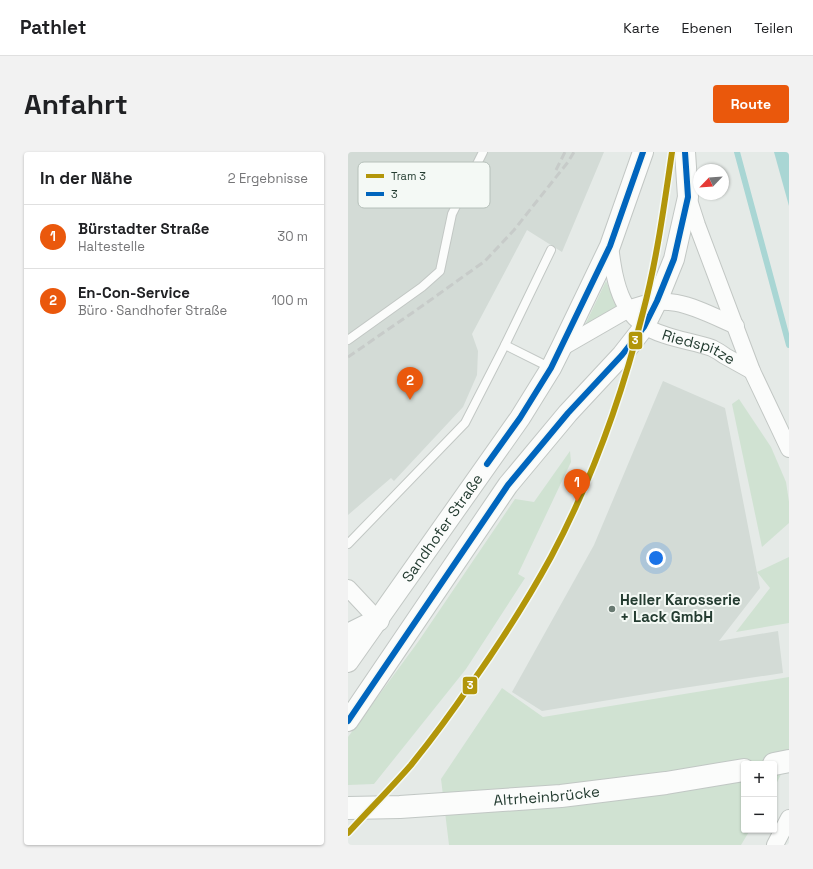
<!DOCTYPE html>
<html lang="de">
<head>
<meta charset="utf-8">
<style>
  :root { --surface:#fff; --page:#f2f2f2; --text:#202124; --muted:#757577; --line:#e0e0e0; --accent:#ea580c }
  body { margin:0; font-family:"Space Grotesk",sans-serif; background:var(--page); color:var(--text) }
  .controls { position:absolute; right:12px; bottom:12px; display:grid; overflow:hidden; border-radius:4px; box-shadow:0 1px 3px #0004 }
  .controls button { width:36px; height:36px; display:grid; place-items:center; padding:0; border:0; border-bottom:1px solid var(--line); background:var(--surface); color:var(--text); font:20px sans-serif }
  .compass { position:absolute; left:345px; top:12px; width:36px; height:36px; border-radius:50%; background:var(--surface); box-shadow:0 1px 3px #0004; rotate:245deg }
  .you { position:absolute; left:308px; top:406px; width:14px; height:14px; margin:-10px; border:3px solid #fff; border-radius:50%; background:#1a73e8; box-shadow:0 0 0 6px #1a73e833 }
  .badge { display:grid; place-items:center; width:26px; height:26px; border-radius:50%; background:var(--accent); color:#fff; font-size:13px; font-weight:700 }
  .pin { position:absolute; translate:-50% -33px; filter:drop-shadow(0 1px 2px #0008) }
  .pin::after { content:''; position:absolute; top:21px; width:14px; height:12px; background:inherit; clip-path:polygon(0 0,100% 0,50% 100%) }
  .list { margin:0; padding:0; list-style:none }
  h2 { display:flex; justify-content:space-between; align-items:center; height:52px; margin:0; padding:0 16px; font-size:17px }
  h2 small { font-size:13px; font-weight:400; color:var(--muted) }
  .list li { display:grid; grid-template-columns:26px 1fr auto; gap:12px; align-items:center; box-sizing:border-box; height:64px; padding:0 16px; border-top:1px solid var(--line) }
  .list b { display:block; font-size:15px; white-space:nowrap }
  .list p { margin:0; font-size:13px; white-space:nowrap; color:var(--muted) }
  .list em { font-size:13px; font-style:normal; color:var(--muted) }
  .map { position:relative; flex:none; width:441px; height:693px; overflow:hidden; border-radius:4px }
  header { display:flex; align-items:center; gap:24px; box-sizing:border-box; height:56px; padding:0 20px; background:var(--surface); border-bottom:1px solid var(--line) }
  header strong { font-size:19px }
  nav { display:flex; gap:22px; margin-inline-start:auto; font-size:14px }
  .intro { display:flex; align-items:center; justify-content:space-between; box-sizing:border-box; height:96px; padding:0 24px }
  h1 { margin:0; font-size:28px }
  .button { padding:10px 18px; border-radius:4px; background:var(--accent); color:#fff; font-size:14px; font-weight:700 }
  main { display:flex; gap:24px; padding:0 24px }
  aside { flex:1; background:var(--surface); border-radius:4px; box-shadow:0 1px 3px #0004 }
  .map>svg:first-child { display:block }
</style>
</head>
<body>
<header>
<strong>Pathlet</strong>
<nav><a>Karte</a><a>Ebenen</a><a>Teilen</a></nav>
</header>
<div class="intro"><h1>Anfahrt</h1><a class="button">Route</a></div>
<main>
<aside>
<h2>In der Nähe<small>2 Ergebnisse</small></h2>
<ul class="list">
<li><span class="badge">1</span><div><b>Bürstadter Straße</b><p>Haltestelle</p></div><em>30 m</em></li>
<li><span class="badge">2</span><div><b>En-Con-Service</b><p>Büro · Sandhofer Straße</p></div><em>100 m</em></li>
</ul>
</aside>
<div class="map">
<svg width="441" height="693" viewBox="0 0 441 693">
  <rect width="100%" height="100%" fill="#e5eae7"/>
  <!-- built -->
  <g fill="#d3dbd6">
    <path d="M0,0H256L214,100L179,78L124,182L130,199L129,223L115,255L46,329L43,326L0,363Z"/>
    <path d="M315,229L377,256L412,436L371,489L430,479L435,521L322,538L194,559L164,540L246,393Z"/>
  </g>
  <!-- green -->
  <g fill="#d0e2d2">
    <path d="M258,129L269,155L236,175Z"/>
    <path d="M391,247L423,295L438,330L441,350V371L414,395L384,252Z"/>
    <path d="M222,299L223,310L170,422L177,426L118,517L26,632L0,633V585L70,490L167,347L186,350Z"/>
    <path d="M441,405V471L388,480L422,436L409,420Z"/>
    <path d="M441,525V607L426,636V612H396V678H402L393,693H101L93,627L154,536L195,565Z"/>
  </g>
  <!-- water -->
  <path fill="#a9d6d4" d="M426,0H441V54Z"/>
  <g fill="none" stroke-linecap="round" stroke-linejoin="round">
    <!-- stream -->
    <path stroke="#a9d6d4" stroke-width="6" d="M389,0L441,193"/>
    <!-- service casing -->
    <g stroke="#c2c7c4" stroke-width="10">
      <g id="service">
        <path d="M0,188L74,135L92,119L104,62L135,0"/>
        <path d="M157,193L203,216"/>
        <path d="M0,392L117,271L157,193L203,98"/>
      </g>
    </g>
    <!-- minor casing -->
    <g stroke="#c2c7c4" stroke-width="18">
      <g id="minor">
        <path d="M340,45L349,73L404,219L441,297"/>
        <path id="s1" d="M262,94C267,133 273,170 317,183C331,188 350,191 364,196C368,198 373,201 377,204C386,209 395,214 404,219"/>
        <path d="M213,196L279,158C320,138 351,158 388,174"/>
        <path d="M0,436L30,468"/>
        <path d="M427,693L441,666"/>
      </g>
    </g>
    <!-- tertiary casing -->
    <g stroke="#c2c7c4" stroke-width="22">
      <g id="tertiary">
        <path id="s2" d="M0,510L172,266L203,216L213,196L262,94L295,0"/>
        <path d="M0,569L160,333L220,261L274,203L296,175L309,149L326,107L340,45L337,0"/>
      </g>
    </g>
    <!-- secondary casing -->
    <g stroke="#c1c7c4" stroke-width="24">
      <g id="secondary">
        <path d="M0,483L30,468"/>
        <path d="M426,612L441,609"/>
        <path id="s3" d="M0,656L52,655L213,644L318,631L396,618"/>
      </g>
    </g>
    <!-- service -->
    <use href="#service" stroke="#fbfcfb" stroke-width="8"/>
    <!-- minor -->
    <use href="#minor" stroke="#fbfcfb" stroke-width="16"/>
    <!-- tertiary -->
    <use href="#tertiary" stroke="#fbfcfb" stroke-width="20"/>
    <!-- secondary -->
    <use href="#secondary" stroke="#fbfcfb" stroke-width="22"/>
    <!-- rail -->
    <g stroke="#c7cbc9" stroke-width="3" stroke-dasharray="8 4" stroke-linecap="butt">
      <path d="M208,18L217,0"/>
      <path d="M0,205L77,152L137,109L166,78L220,10L226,0"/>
    </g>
    <!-- bus-1 casing -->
    <g stroke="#f4f9f5" stroke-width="9">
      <g id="bus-1">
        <path d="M139,312L172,266L203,216L262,94L295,0"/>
        <path d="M0,569L160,333L220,261L274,203L296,175L309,149L326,107L340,45L337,0"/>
      </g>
    </g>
    <!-- bus-1 -->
    <use href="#bus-1" stroke="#0065bd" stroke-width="6"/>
    <!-- tram-1 casing -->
    <g stroke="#f4f9f5" stroke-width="9">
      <path id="tram-1" d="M0,681C21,658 43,636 63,613C84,587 104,560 123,532C152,491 179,449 203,405C244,328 274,244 295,160C309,107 316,54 324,0"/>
    </g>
    <!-- tram-1 -->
    <use href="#tram-1" stroke="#b2960a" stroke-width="6"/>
  </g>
  <!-- markers -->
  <circle fill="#687971" stroke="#f4f9f5" stroke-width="1.5" cx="264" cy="457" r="4"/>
  <g text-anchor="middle" stroke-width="4" stroke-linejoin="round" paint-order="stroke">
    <!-- street labels -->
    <g font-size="15" fill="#243c31" stroke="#f4f9f5">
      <text dy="5" stroke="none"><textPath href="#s1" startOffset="148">Riedspitze</textPath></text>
      <text dy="5" stroke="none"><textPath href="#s2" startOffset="164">Sandhofer Straße</textPath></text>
      <text dy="5" stroke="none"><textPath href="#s3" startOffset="199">Altrheinbrücke</textPath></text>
    </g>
    <!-- poi labels -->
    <g font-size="15" font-weight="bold" fill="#243c31" stroke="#f4f9f5" text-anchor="start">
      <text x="272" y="453">Heller Karosserie<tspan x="272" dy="17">+ Lack GmbH</tspan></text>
    </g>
  </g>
  <!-- legend -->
  <rect x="10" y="10" width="132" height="46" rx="6" fill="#f4f9f5" stroke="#b6c0ba" stroke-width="1"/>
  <rect x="18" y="22" width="18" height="4" fill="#b2960a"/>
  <rect x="18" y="40" width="18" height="4" fill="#0065bd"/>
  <g font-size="11" fill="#243c31">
    <text x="43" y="28">Tram 3</text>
    <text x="43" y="46">3</text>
  </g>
  <g stroke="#f4f9f5" stroke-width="1.5">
    <rect x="280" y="179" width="15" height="19" rx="4" fill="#b2960a"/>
    <rect x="114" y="524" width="16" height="19" rx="4" fill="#b2960a"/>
  </g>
  <g font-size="11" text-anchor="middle" font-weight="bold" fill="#fff">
    <text x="287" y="192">3</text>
    <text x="122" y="537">3</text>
  </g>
</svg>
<div class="controls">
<button>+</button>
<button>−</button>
</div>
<svg class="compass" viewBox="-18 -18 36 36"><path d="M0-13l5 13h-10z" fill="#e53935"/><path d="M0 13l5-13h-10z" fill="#757577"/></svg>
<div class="you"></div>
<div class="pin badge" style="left:229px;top:350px">1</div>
<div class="pin badge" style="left:62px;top:248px">2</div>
</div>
</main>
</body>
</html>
